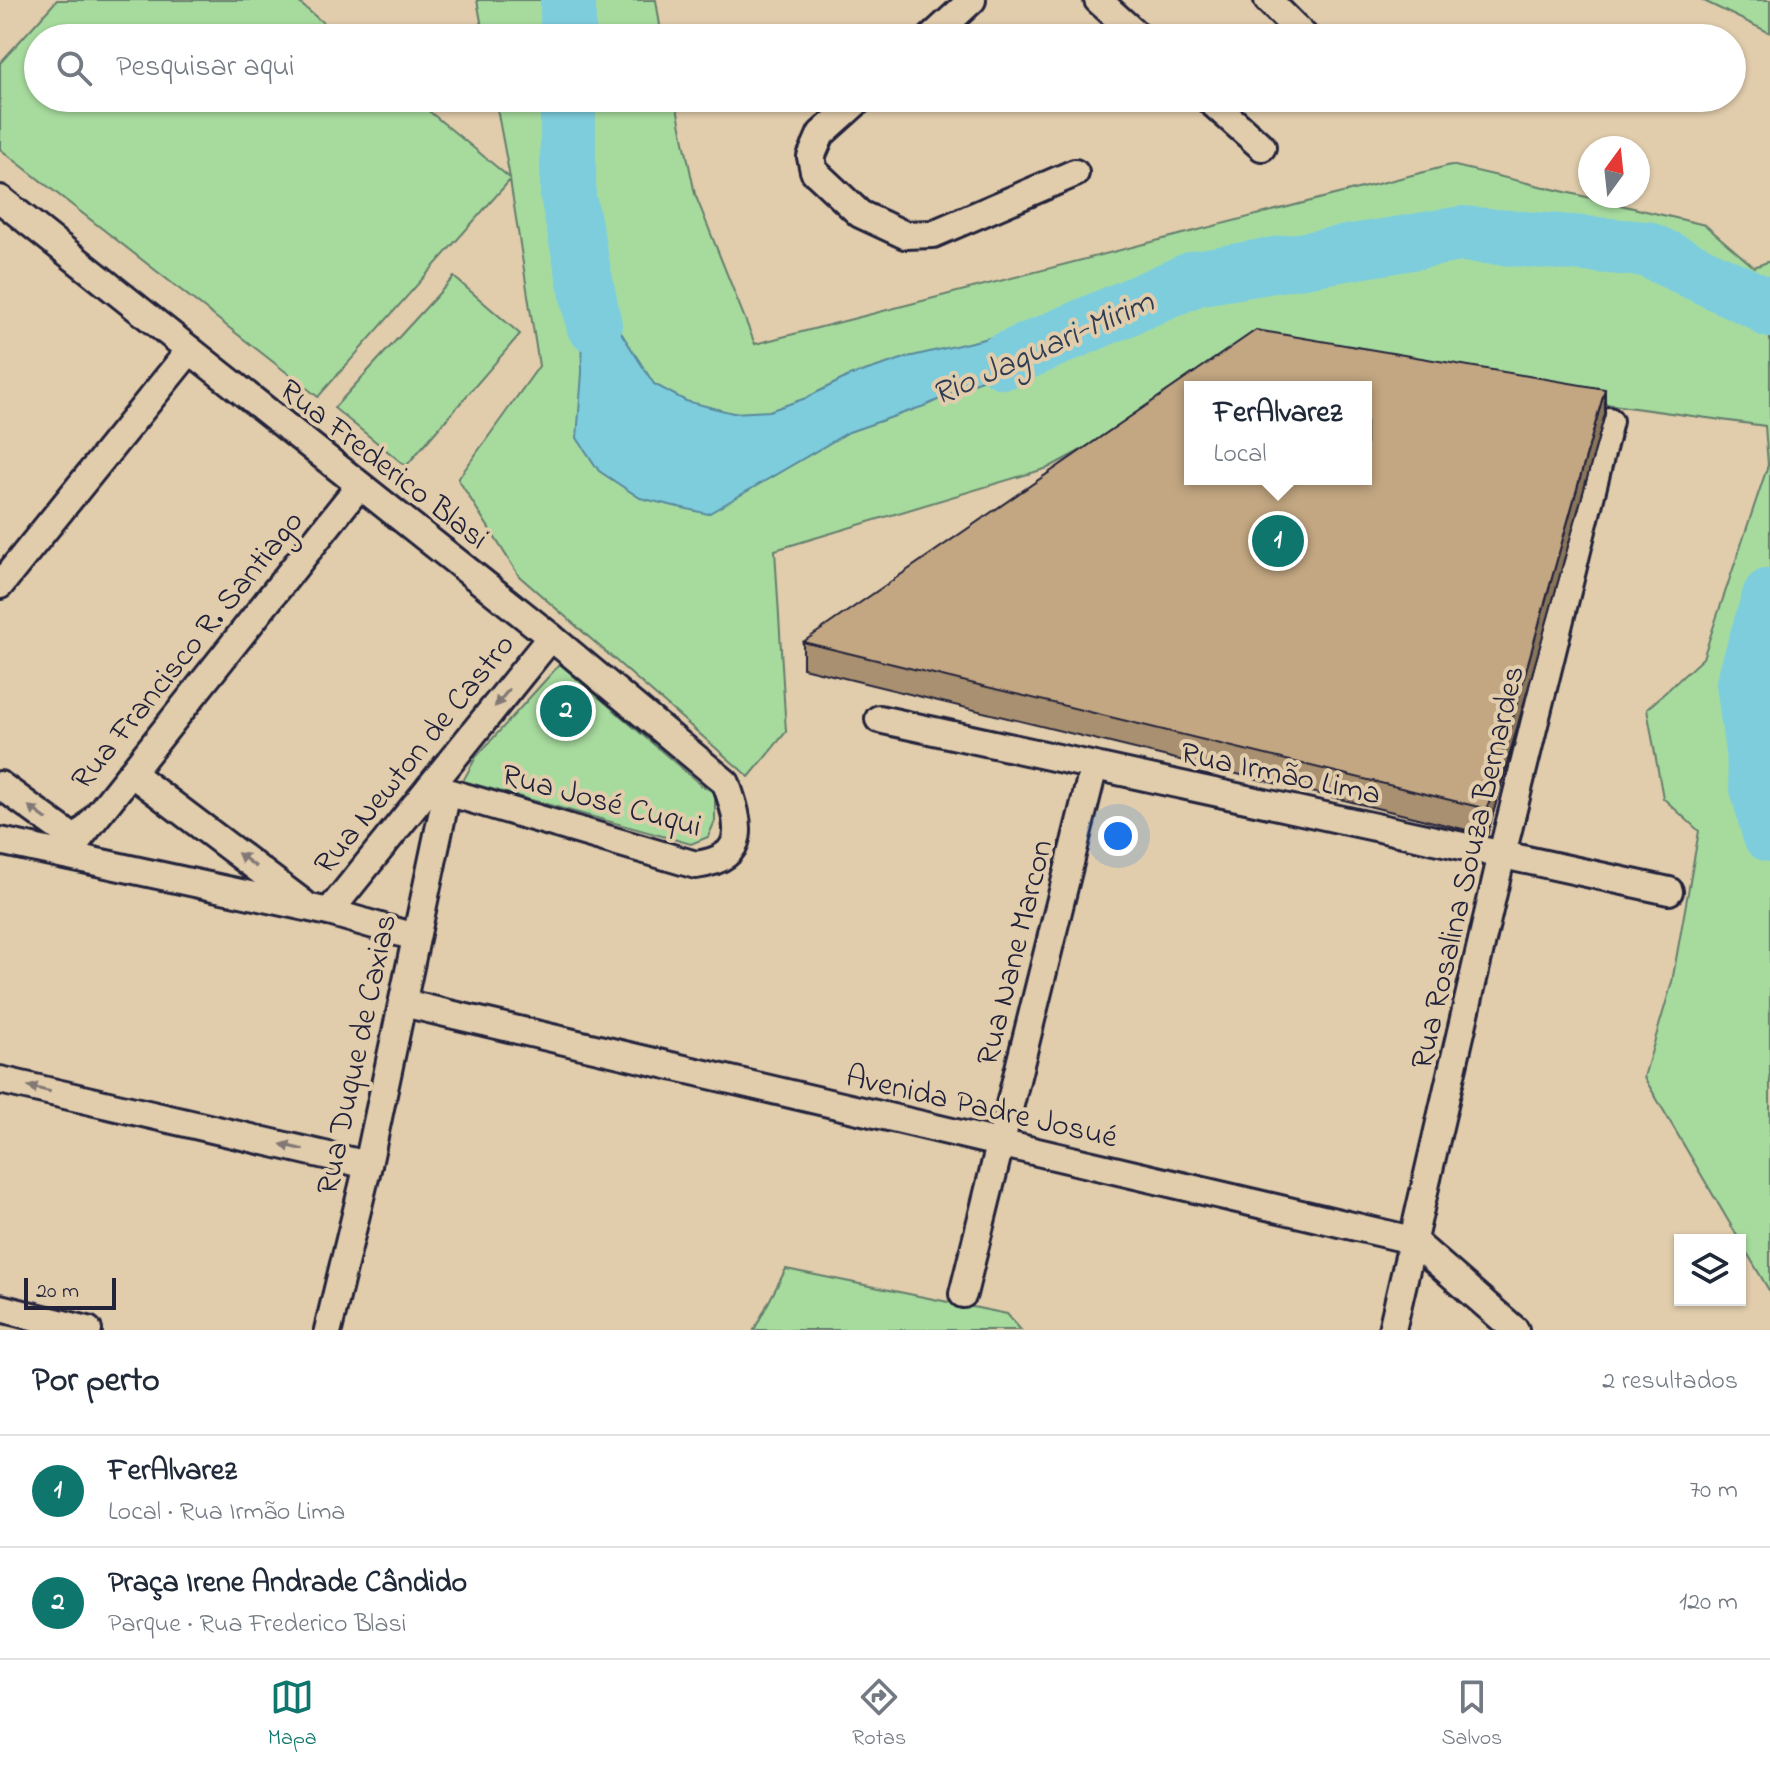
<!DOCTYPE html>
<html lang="pt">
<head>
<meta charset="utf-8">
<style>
  :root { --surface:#fff; --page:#f2f2f3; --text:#1f2937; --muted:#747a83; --line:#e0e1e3; --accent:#0f766e }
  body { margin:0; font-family:"Indie Flower",sans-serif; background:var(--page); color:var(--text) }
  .controls { position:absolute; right:24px; bottom:24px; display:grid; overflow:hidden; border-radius:0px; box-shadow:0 2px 6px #0004 }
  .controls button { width:72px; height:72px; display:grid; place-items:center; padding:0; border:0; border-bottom:2px solid var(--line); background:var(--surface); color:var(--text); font:40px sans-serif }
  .compass { position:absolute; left:1578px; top:136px; width:72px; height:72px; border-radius:50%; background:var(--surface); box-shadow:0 2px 6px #0004; rotate:15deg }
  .scale { position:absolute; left:24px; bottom:20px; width:92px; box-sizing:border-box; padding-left:8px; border:4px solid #22223b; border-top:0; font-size:22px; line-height:28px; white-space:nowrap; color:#22223b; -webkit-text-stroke:6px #e1cdac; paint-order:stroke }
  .you { position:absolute; left:1118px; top:836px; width:28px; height:28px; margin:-20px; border:6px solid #fff; border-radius:50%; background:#1a73e8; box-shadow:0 0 0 12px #1a73e833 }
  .badge { display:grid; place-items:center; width:52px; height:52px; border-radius:50%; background:var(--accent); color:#fff; font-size:26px; font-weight:700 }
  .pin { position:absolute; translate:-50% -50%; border:4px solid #fff; box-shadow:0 2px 8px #0006 }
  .popup { position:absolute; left:1184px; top:381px; width:188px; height:104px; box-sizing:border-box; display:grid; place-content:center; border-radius:0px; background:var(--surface); filter:drop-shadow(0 2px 6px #0005); font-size:26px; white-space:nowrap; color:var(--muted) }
  .popup b { font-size:30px; color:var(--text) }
  .popup::after { content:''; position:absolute; left:50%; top:100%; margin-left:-16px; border:16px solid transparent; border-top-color:var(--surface) }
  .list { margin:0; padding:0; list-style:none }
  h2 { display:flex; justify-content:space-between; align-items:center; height:104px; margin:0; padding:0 32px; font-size:34px }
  h2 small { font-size:26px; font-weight:400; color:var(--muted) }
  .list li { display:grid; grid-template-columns:52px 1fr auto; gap:24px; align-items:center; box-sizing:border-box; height:112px; padding:0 32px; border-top:2px solid var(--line) }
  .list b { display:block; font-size:30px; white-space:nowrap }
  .list p { margin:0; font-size:26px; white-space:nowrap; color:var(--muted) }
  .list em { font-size:26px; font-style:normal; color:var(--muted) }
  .icon { flex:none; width:44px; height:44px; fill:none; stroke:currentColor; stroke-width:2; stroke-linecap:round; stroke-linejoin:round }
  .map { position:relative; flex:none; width:1770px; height:1330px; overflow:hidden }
  .search { position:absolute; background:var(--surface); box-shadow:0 2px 6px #0004; left:24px; right:24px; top:24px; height:88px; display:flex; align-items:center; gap:20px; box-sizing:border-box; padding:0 28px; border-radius:44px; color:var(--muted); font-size:30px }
  .sheet { height:328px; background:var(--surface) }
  nav { display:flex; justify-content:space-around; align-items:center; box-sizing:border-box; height:112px; border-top:2px solid var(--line); background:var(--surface); font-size:22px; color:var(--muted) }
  nav a { display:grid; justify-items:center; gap:4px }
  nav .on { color:var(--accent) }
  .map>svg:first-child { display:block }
</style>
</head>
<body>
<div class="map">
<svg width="1770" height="1330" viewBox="0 0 1770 1330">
  <rect width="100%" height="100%" fill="#e1cdac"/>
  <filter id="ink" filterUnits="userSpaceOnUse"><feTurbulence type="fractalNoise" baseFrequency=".0125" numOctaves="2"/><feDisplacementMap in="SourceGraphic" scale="16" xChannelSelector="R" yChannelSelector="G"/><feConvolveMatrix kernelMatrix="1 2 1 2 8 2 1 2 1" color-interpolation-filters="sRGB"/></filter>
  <g filter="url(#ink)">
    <!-- green -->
    <g fill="#a7db9e" stroke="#647e6c" stroke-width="2">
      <path d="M57,0H296L341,38H38V98H413L510,178L495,98H675L695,194L755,344L1451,165L1705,225L1754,267L1770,261V1292L1644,1077L1672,982L1699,831L1663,798L1647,709L1703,658L1768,465L1765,426L1256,356L1190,387V391L1048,468L775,550L786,732L749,777L519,576L458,479L539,366L510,180L318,397L0,149V63Z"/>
      <path d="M477,0H656L662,38H484Z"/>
      <path d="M1702,0H1770V33Z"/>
      <path d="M454,277L520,334L406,466L334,408Z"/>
      <path d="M560,664L701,785L715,793V821L708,837L691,844L463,781L476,757Z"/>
      <path d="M786,1269L1007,1314L1021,1330H754Z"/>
    </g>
    <!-- water -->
    <path fill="#7ecddc" stroke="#59899c" stroke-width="2" d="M579,248L620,331L654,384L686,401L733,413L769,411L806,398L849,376L908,357L1044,325L1075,329L994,374L927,405L849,432L708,514L640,498L599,471L577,438L582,373Z"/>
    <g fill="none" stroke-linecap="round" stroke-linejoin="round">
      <!-- river -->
      <g stroke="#7ecddc" stroke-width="56">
        <path d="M568,0V38"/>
        <path d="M568,98V196L594,325"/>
        <path d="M1004,361L1196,278L1461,234L1646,249L1767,306L1770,310"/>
        <path d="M1770,596L1744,683L1757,784L1770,834"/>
      </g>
      <!-- minor casing -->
      <g stroke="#22223b" stroke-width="32">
        <g id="minor">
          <path d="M1098,0L1140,38"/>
          <path d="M1268,0L1306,38"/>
          <path d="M931,38L972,0"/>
          <path d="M861,98L821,134L811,157L814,171L860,214L905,235L933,234L1075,173"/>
          <path d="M1207,98L1262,147"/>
          <path d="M0,199L551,637L726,783C740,823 750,858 696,865L430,787"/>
          <path d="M0,585L190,350"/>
          <path d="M879,719L1669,891"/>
          <path d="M131,773L303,903"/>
          <path d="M0,785L77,841"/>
          <path d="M0,841L329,912L415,937"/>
          <path d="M66,855L359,486"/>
          <path d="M329,912L551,637"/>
          <path d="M403,1003L1412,1240L1515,1330"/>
          <path d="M0,1080L368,1165"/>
          <path d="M963,1294L1094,766"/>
          <path d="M0,1308L88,1330"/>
          <path d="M328,1330L368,1165L447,792"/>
          <path d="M1392,1330L1502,854L1609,421"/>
        </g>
      </g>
      <!-- minor -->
      <use href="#minor" stroke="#e1cdac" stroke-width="26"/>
    </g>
    <!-- wall -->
    <path fill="#a89070" stroke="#22223b" stroke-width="2" d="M1605,414L1487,835L803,668V642Z"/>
    <!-- shaded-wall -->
    <path fill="#88755b" stroke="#22223b" stroke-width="2" d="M1605,389V414L1487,835V809Z"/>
    <!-- building -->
    <path fill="#c3a782" stroke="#22223b" stroke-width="2" fill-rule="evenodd" d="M1256,330L1605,389L1487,809L803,642ZM1190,387H1366V479H1190Z"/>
    <!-- one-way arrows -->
    <defs><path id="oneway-solid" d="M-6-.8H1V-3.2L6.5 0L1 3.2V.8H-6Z" transform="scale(2)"/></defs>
    <g fill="#827874">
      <use href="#oneway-solid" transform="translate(502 698) rotate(129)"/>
      <use href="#oneway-solid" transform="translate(38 813) rotate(-144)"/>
      <use href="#oneway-solid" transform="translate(247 860) rotate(-143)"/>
      <use href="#oneway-solid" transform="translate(39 1089) rotate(-167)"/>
      <use href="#oneway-solid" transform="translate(292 1147) rotate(-167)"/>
    </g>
  </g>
  <g text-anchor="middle" stroke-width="8" stroke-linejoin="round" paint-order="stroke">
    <!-- street labels -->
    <g font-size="32" fill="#22223b" stroke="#e1cdac">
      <text transform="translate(385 463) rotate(38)" y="11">Rua Frederico Blasi</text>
      <text transform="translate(186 649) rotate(-51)" y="11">Rua Francisco R. Santiago</text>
      <text transform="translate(413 753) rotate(-51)" y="11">Rua Newton de Castro</text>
      <text transform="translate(1281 772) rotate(12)" y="11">Rua Irmão Lima</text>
      <text transform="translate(602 799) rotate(15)" y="11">Rua José Cuqui</text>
      <text transform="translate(1466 867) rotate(-77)" y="11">Rua Rosalina Souza Bernardes</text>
      <text transform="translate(1013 952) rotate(-76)" y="11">Rua Nane Marcon</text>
      <text transform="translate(355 1054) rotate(-78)" y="11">Rua Duque de Caxias</text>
      <text transform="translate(982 1105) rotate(13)" y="11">Avenida Padre Josué</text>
    </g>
    <!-- water labels -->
    <g font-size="34" font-style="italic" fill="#303c53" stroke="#e1cdac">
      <text transform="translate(1042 346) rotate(-24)" y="12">Rio Jaguari-Mirim</text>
    </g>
  </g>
</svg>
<div class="controls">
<button><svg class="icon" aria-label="layers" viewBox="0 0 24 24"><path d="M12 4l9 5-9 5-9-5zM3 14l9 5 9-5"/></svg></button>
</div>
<svg class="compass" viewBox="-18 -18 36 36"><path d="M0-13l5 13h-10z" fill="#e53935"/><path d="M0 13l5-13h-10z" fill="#747a83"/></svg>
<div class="scale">20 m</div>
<div class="you"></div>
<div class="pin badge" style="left:1278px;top:541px">1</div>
<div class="popup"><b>FerAlvarez</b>Local</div>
<div class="pin badge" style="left:566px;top:711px">2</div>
<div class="search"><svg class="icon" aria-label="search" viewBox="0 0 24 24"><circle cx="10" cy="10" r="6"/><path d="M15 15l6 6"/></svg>Pesquisar aqui</div>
</div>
<section class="sheet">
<h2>Por perto<small>2 resultados</small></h2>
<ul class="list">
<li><span class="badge">1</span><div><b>FerAlvarez</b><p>Local · Rua Irmão Lima</p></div><em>70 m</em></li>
<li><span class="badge">2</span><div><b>Praça Irene Andrade Cândido</b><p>Parque · Rua Frederico Blasi</p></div><em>120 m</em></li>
</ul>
</section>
<nav>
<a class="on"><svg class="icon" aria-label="map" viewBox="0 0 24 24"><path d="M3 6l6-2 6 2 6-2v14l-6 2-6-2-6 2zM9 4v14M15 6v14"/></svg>Mapa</a>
<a><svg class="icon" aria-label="directions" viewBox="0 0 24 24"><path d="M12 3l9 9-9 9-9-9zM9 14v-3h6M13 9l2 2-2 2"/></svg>Rotas</a>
<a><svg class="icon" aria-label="saved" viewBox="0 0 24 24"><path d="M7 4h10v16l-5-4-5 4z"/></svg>Salvos</a>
</nav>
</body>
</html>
